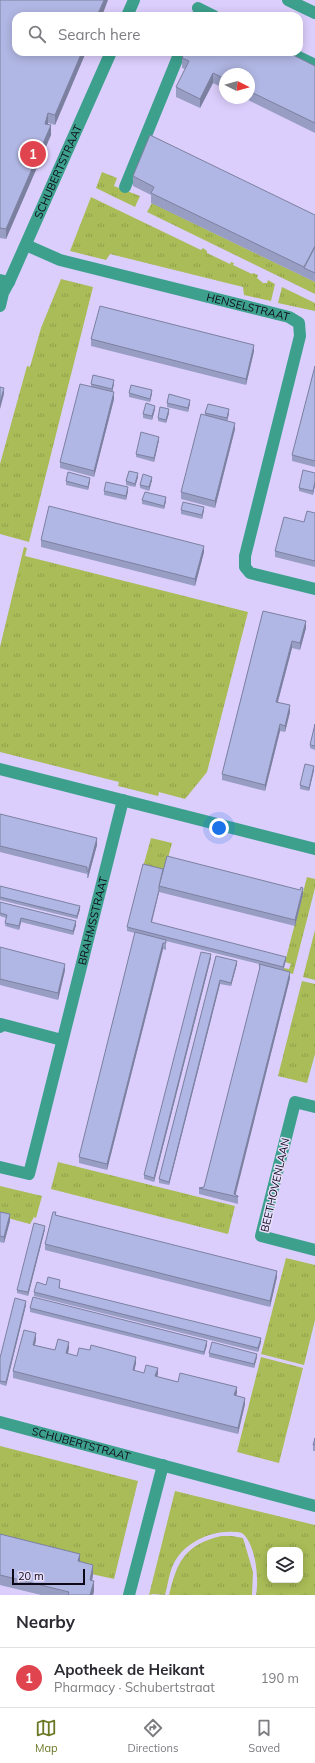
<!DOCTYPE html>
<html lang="en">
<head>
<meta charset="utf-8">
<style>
  :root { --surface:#fff; --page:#f2f2f3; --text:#2b2b33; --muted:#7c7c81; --line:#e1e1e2; --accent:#6a7825 }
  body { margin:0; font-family:Mulish,sans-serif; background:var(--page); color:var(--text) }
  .controls { position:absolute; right:12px; bottom:12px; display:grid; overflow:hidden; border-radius:8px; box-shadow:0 2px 10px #0003 }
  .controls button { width:36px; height:36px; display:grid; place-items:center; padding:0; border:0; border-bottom:1px solid var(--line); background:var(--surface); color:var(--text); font:20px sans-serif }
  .compass { position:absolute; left:219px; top:68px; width:36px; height:36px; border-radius:50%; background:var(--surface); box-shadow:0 2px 10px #0003; rotate:96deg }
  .scale { position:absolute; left:12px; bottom:10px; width:73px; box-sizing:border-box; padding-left:4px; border:2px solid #0e0918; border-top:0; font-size:11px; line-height:14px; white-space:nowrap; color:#0e0918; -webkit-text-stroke:3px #e7dffb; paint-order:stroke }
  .you { position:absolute; left:219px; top:828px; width:14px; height:14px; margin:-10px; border:3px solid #fff; border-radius:50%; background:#1a73e8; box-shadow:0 0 0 6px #1a73e833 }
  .badge { display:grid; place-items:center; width:26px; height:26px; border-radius:50%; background:var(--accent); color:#fff; font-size:13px; font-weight:700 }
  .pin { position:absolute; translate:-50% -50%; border:2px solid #fff; box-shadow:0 1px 4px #0006 }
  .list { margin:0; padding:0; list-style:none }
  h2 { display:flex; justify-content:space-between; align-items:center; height:52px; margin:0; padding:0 16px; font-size:17px }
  h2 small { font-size:13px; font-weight:400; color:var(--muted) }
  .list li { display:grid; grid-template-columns:26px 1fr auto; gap:12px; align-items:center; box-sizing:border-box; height:60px; padding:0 16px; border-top:1px solid var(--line) }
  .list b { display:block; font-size:15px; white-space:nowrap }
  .list p { margin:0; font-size:13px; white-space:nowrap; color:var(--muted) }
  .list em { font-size:13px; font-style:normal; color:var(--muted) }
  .icon { flex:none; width:22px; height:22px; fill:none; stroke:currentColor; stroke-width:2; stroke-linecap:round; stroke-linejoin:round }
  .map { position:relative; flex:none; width:315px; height:1595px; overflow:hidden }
  .search { position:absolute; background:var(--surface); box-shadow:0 2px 10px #0003; left:12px; right:12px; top:12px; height:44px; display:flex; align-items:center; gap:10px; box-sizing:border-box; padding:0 14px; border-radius:12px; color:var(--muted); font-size:15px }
  .sheet { height:112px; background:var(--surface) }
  nav { display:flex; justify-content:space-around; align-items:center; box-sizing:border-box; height:56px; border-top:1px solid var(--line); background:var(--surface); font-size:11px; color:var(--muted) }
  nav a { display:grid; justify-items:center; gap:2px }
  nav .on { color:var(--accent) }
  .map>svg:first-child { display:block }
</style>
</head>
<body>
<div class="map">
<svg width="315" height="1595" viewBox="0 0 315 1595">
  <defs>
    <pattern id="grass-tufts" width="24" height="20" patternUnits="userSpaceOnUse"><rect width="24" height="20" fill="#a9bc57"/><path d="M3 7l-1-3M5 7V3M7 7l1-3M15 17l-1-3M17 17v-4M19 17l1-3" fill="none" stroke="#90a04b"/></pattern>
  </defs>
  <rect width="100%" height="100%" fill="#dccefc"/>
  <!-- grass -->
  <g fill="url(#grass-tufts)" fill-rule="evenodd">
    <path d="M102,172L117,178L114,186L140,196L135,207L96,188Z"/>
    <path d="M91,197L201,250L203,248L207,251V253L230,264L231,262L234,263L233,265L252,274L253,273L258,275L257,278L263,283H267L268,280L275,284L271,301L244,295L243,287L110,254L106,260L70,251Z"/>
    <path d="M152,203L315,282V294L147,212Z"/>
    <path d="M61,279L93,287L29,542L0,534V464L27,366L30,367L41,328Z"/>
    <path d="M282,287L315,303V311L278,303Z"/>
    <path d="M24,547L27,548L25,556L248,612L207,772L185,799L159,792L158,796L118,786L119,782L0,752V647Z"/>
    <path d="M151,838L172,843L164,873L143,867Z"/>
    <path d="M307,877L315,879V888L293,974L283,971L284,968L289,969L291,964L285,962Z"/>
    <path d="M315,930V980L303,977Z"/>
    <path d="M302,981L315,984V1054L307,1083L278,1076Z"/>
    <path d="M58,1162L235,1206L228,1234L51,1189Z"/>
    <path d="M0,1186L42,1196L36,1218L34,1217L30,1224L0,1216Z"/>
    <path d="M286,1258L315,1265V1320L304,1365L261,1354Z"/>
    <path d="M261,1357L303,1368L279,1463L237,1452Z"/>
    <path d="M0,1446L138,1481L114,1579L78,1571L0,1543Z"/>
    <path d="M175,1491L315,1525V1595H256C259,1580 256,1548 245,1536C243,1532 238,1532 234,1532C212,1530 185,1542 174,1563C169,1572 168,1585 165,1595L153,1594L149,1595ZM270,1550H300V1580H270Z"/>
    <path d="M221,1536H232L243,1538L253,1572L252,1595H169C177,1561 185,1545 221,1536Z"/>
  </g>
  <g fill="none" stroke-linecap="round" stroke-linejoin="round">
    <!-- lane -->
    <g stroke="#3ca08d" stroke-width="12">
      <path d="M198,8L214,16"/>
      <path d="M288,52L315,65"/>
      <path d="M125,187L180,52"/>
      <path d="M0,306L3,293L9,282"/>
    </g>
    <!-- street -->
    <g stroke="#3ca08d" stroke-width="12">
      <path d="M288,0L315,13"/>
      <path d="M127,16L134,0"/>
      <path id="s1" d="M26,245L60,260L289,317L299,323L300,336L245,556V567L250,573L315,589"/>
      <path id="s2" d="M0,280L9,282L111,52"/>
      <path d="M0,769L315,849"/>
      <path d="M0,1027L1,1024L62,1040"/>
      <path d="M315,1107L295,1102L261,1236L315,1250"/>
      <path id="s3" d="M0,1167L29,1174L123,800"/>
      <path id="s4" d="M0,1422L315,1506"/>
      <path d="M129,1595L163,1465"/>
    </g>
  </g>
  <!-- wall -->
  <g fill="#989dc4">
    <path d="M0,0L86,52L55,125L48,123L47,124L51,135L6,239L0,238Z"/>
    <path d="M182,58L315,66V133L244,98H249V74H225V89L213,83L200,108L176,97V87L185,69L182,68Z"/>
    <path d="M133,176L315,215V282L151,203V195L133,186Z"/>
    <path d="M91,339L254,351L246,385L91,346Z"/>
    <path d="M315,366V467L292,461V455Z"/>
    <path d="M91,384H114L112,392L114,399L94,477L60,468V462L91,387Z"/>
    <path d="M129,393H152L150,402L129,397Z"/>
    <path d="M167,403H190L188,412L167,407Z"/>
    <path d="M155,409L152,420L143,418V414Z"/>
    <path d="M169,413L166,423L158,421V418Z"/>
    <path d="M205,413H229L227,421L235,429L215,508L181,499V492L205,415Z"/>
    <path d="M159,440L154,462L136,457V454Z"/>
    <path d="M315,473V485L313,495L299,491V488Z"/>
    <path d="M138,477L135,487L126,485V481Z"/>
    <path d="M152,480L149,491L140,488V485Z"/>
    <path d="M66,481H90L88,490L66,485Z"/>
    <path d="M104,491H128L126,500L104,495Z"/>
    <path d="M142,500L166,501L164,509L142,504Z"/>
    <path d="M181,510H204L202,519L181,514Z"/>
    <path d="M315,513V567L275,557V551L304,522Z"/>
    <path d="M41,540L204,552L195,586L41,547Z"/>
    <path d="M263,611L306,628L300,650L292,648L278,702L290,712L285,732L280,731L265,791L222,780V774Z"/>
    <path d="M315,724V750L310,748V745Z"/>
    <path d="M314,770L309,791L300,789V785Z"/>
    <path d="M0,814L97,845L88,878H87V874L0,852Z"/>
    <path d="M163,869L303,894L295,926L159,892L151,922L286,960L283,970L290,978L235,1195L238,1196V1204L199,1194V1188L204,1187L259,971V964L166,941V950L163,949L107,1170L79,1163V1157L135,933L127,931V927Z"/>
    <path d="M0,886L80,909L77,919L0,900Z"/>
    <path d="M0,902L76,925L73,935L21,922L19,930L5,926L6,918L0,916Z"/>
    <path d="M0,947L65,970L58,1000L0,985Z"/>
    <path d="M216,956L237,964L231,986L220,984L169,1185L159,1183V1179Z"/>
    <path d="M211,958L154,1182L144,1179V1175Z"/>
    <path d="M0,1212L10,1221L4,1243L0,1242Z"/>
    <path d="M56,1215L277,1277L270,1307L45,1250V1244Z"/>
    <path d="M45,1229L28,1296L17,1293V1290Z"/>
    <path d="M60,1284V1288L261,1342L258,1352L34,1296V1292L46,1285Z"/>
    <path d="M26,1305L6,1386L0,1384V1358Z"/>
    <path d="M30,1308L207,1345L204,1355L30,1312Z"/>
    <path d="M36,1340L35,1345L55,1350L69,1348L68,1354L77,1356L136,1363L134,1371L144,1373L158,1374L157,1377L178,1382L237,1393L236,1395L245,1404L238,1434L13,1378V1371Z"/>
    <path d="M209,1353L257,1357L254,1368L209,1357Z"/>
    <path d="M315,1438V1451H313V1445Z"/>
    <path d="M0,1534L80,1561L93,1575L92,1581L94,1591L93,1595H41L0,1585Z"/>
  </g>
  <!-- shaded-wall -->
  <g fill="#7c80a0">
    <path d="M104,0H108L102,16H97Z"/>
    <path d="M82,52H86L55,125V115Z"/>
    <path d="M213,73V83L200,108V99Z"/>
    <path d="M48,113V123L45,133V124Z"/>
    <path d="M51,125V135L6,239V229Z"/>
    <path d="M254,345V351L246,385V379Z"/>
    <path d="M114,380V384L112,393V389Z"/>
    <path d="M4,388V394L0,409V403Z"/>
    <path d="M152,390V393L150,402V399Z"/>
    <path d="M114,392V399L94,477V471Z"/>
    <path d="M190,400V403L188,412V408Z"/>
    <path d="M155,406V409L152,420V416Z"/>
    <path d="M169,409V413L166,423V420Z"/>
    <path d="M229,409V413L227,422V418Z"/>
    <path d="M235,423V429L215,508V501Z"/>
    <path d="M159,437V440L154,462V458Z"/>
    <path d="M138,473V477L135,487V484Z"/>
    <path d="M152,477V480L149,491V487Z"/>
    <path d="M90,478V481L88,490V487Z"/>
    <path d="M315,481V485L313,495V491Z"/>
    <path d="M128,487V491L126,500V496Z"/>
    <path d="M166,497V501L164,509V506Z"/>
    <path d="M204,507V510L202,519V515Z"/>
    <path d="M204,546V552L195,586V579Z"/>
    <path d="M306,621V628L300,650V643Z"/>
    <path d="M292,641V648L276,708V702Z"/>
    <path d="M290,705V712L285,732V726Z"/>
    <path d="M280,724V731L265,791V785Z"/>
    <path d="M314,766V770L309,791V788Z"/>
    <path d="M97,838V845L88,878V872Z"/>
    <path d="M303,888V894L295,926V920Z"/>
    <path d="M159,890V892L151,926V922Z"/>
    <path d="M80,906V909L77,919V916Z"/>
    <path d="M21,918V922L19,930V926Z"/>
    <path d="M76,921V925L73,935V931Z"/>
    <path d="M163,943V949L107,1170V1164Z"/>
    <path d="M211,954V958L154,1182V1178Z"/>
    <path d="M286,957V960L283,971V967Z"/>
    <path d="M237,961V964L231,986V983Z"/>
    <path d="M65,964V970L58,1000V993Z"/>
    <path d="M290,972V978L235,1197L234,1194Z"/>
    <path d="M220,980V984L169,1185V1182Z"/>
    <path d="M10,1214V1221L4,1243V1237Z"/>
    <path d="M45,1226V1229L28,1296V1292Z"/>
    <path d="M277,1271V1277L270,1307V1301Z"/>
    <path d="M26,1301V1305L6,1386V1382Z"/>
    <path d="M36,1333V1340L33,1351V1345Z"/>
    <path d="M261,1338V1342L258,1352V1348Z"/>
    <path d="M207,1341V1345L204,1355V1352Z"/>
    <path d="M69,1342V1348L66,1360V1353Z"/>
    <path d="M257,1354V1357L254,1368V1364Z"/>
    <path d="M136,1357V1363L133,1377V1370Z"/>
    <path d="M158,1368V1374L155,1382V1376Z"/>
    <path d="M237,1387V1393L234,1401V1395Z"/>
    <path d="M245,1398V1404L238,1434V1428Z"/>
    <path d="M80,1554V1564L78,1561Z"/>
    <path d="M93,1565V1575L90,1590V1580Z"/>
    <path d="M94,1581V1591L93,1595H90Z"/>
  </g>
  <!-- building -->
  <g fill="#b1b7e4" stroke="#7c80a0">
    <path d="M0,0H104L97,16H16V52H82L55,115L48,113L45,124L51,125L6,229L0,228Z"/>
    <path d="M185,52H287L315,66V123L249,91V74H225V79L213,73L200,99L176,87L189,61L182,58Z"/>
    <path d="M150,135L315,215V246L304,267L151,193L154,187L133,176Z"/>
    <path d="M315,247V273L304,268Z"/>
    <path d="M100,306L254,345L246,379L91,339Z"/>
    <path d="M315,366V461L292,455Z"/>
    <path d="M93,375L114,380L112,389L91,384Z"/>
    <path d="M80,384L114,392L94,471L60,462Z"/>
    <path d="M131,385L152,390L150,399L129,393Z"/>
    <path d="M0,387L4,388L0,403Z"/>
    <path d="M169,394L190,400L188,408L167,403Z"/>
    <path d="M146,403L155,406L152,416L143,414Z"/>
    <path d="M208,404L229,409L227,418L205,413Z"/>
    <path d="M160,407L169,409L166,420L158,418Z"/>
    <path d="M201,414L235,423L215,501L181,492Z"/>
    <path d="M141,432L159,437L154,458L136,454Z"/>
    <path d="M303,470L315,473V481L313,491L299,488Z"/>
    <path d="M129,471L138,473L135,484L126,481Z"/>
    <path d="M68,472L90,478L88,487L66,481Z"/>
    <path d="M143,474L152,477L149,487L140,485Z"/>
    <path d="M106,482L128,487L126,496L104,491Z"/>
    <path d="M145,492L166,497L164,506L142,500Z"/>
    <path d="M183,502L204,507L202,515L181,510Z"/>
    <path d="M49,506L204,546L195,579L41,540Z"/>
    <path d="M307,511L315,513V561L275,551L284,517L304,522Z"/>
    <path d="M263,611L306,621L300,643L292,641L276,702L290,705L285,726L280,724L265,785L222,774Z"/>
    <path d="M315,724V746L310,745Z"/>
    <path d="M305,764L314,766L309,788L300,785Z"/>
    <path d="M0,814L97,838L88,872L87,871V867L0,846Z"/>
    <path d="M167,856L300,890L301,887L303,888L295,920L159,886Z"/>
    <path d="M143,864L163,869L159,886V890L151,922L286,957L283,967L127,927Z"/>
    <path d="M0,886L80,906L77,916L0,897Z"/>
    <path d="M0,902L76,921L73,931L21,918L19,926L5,923L7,915L0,913Z"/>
    <path d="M135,932L166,940V943H163L107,1164L79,1157Z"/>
    <path d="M0,947L65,964L58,993L0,979Z"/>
    <path d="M201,952L211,954L154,1178L144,1175Z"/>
    <path d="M216,956L237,961L231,983L220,980L169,1182L159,1179Z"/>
    <path d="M259,964L290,972L234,1194L238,1196V1197L199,1188L204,1187L260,967Z"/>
    <path d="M0,1212L10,1214L4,1237L0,1236Z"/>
    <path d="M53,1212H56L55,1215L277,1271L270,1301L45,1244Z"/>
    <path d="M34,1223L45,1226L28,1292L17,1290Z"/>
    <path d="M48,1277L60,1280L59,1288L261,1338L258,1348L34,1292L37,1282L46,1285Z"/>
    <path d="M33,1297L207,1341L204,1352L30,1308Z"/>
    <path d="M15,1298L26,1301L6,1382L0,1381V1358Z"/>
    <path d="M24,1330L36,1333L33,1345L55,1350L58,1339L69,1342L66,1353L77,1356L79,1348L90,1350L91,1345L136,1357L133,1370L144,1373L146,1365L158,1368L155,1376L178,1382L180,1373L237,1387L234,1395L245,1398L238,1428L13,1371Z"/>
    <path d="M212,1342L257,1354L254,1364L209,1353Z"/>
    <path d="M315,1438V1445H313Z"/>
    <path d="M0,1534L80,1554L78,1561L93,1565L90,1580L94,1581L90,1595H68L69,1592L0,1575Z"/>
  </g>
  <g text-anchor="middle" stroke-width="3" stroke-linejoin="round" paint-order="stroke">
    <!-- street labels -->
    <g font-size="11" fill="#0e0918" stroke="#e7dffb">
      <text dy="4" stroke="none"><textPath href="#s2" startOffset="130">SCHUBERTSTRAAT</textPath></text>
      <text dy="4" stroke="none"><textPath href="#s1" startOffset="231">HENSELSTRAAT</textPath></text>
      <text dy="4" stroke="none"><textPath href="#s3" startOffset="291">BRAHMSSTRAAT</textPath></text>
      <text transform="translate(275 1185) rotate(-77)" y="4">BEETHOVENLAAN</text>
      <text dy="4" stroke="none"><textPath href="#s4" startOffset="84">SCHUBERTSTRAAT</textPath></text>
    </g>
  </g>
</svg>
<div class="controls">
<button><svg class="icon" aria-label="layers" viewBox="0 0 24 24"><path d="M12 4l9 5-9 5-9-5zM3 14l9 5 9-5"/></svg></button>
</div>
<svg class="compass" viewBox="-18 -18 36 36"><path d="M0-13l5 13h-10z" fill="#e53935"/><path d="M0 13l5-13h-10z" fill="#7c7c81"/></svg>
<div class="scale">20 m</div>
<div class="you"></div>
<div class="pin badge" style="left:33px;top:154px;background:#e0444e">1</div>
<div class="search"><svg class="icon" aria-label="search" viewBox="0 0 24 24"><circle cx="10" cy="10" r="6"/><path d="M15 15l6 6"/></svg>Search here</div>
</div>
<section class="sheet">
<h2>Nearby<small></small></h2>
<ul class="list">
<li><span class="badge" style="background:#e0444e">1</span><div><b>Apotheek de Heikant</b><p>Pharmacy · Schubertstraat</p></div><em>190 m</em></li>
</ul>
</section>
<nav>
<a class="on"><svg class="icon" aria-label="map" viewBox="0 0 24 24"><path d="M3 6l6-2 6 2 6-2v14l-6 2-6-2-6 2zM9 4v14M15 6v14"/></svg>Map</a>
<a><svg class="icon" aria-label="directions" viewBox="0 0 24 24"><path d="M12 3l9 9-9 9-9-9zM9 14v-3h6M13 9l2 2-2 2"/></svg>Directions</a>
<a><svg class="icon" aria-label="saved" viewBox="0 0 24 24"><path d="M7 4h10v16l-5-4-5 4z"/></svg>Saved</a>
</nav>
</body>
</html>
